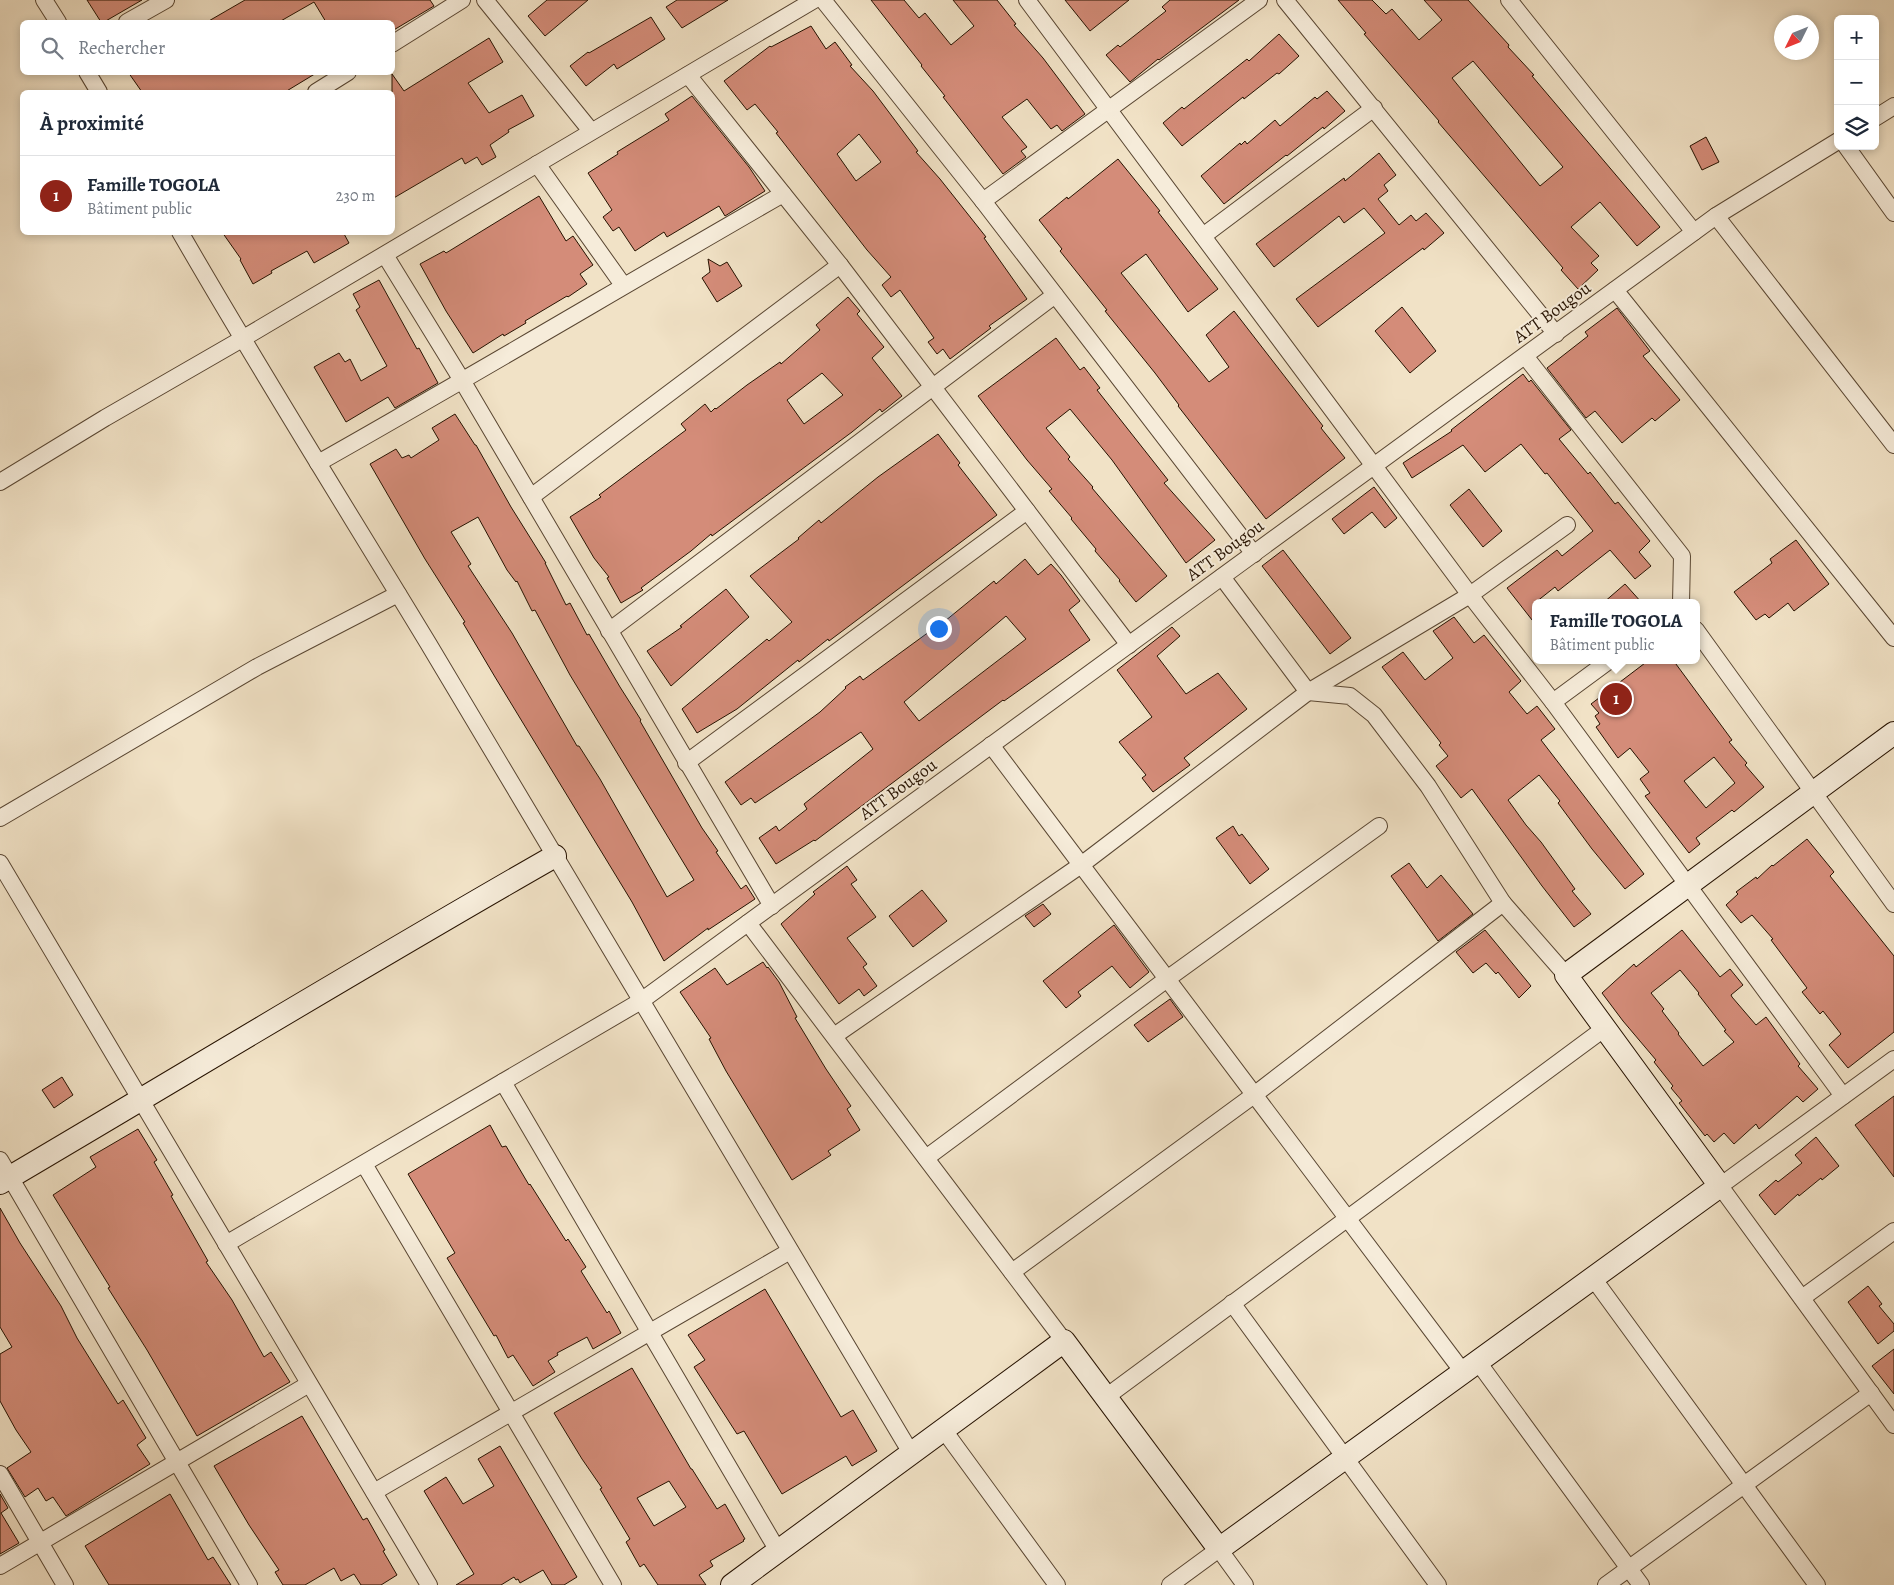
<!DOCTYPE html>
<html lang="fr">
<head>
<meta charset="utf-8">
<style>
  :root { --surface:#fff; --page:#f6f6f7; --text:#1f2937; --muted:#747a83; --line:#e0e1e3; --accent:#8f2418 }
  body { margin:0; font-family:Alegreya,serif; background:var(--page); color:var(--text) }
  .controls { position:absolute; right:15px; top:15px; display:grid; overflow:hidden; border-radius:8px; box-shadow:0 2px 8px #0003 }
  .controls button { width:45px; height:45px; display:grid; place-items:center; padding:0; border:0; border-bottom:1px solid var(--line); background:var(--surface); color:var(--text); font:25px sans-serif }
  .compass { position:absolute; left:1774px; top:15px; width:45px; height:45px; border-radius:50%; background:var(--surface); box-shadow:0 2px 8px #0003; rotate:227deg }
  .you { position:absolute; left:938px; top:628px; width:18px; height:18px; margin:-12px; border:4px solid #fff; border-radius:50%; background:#1a73e8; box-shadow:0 0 0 8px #1a73e833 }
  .badge { display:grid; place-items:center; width:32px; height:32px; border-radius:50%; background:var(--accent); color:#fff; font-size:16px; font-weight:700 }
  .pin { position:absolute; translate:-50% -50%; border:2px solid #fff; box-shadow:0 1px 5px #0006 }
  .popup { position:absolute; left:1532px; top:599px; width:168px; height:65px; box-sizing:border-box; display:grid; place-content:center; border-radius:8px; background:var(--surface); filter:drop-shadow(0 1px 4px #0005); font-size:16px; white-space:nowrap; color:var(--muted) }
  .popup b { font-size:19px; color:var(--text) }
  .popup::after { content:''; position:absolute; left:50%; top:100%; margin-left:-10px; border:10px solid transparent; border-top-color:var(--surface) }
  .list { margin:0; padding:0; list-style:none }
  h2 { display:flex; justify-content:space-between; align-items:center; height:65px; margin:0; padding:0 20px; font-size:21px }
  h2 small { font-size:16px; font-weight:400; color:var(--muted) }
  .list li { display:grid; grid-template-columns:32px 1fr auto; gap:15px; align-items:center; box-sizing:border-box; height:80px; padding:0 20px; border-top:1px solid var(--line) }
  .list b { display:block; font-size:19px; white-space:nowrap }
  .list p { margin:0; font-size:16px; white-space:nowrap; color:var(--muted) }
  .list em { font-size:16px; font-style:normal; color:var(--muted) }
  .icon { flex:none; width:28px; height:28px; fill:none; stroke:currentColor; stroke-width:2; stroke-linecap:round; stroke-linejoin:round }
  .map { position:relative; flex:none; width:1894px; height:1585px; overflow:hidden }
  .search { position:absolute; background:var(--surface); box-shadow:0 2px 8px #0003; left:20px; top:20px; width:375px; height:55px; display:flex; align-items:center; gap:12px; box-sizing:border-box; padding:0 18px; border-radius:8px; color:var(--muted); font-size:19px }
  .panel { position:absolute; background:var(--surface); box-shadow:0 2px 8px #0003; left:20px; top:90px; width:375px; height:145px; border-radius:8px }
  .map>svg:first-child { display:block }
</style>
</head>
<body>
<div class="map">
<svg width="1894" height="1585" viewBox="0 0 1894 1585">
  <rect width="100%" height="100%" fill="#f1e2c6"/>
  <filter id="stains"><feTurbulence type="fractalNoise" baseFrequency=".004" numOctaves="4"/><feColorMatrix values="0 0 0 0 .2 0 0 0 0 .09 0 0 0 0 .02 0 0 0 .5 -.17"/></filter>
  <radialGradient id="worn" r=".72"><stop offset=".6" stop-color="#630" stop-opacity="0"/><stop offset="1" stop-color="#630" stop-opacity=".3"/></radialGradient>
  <!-- building -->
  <g fill="#d48c79" stroke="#261200" fill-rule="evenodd">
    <path d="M87,0H142L104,22H101Z"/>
    <path d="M245,0H430L434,6L392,31V22H326L314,2L279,22H207Z"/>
    <path d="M547,0H588L545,36L528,16Z"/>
    <path d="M677,0H728L682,28L666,7Z"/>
    <path d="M871,0H904L919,18L925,13L951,45L974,26L953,0H997L1016,24L1014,25L1043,58L1085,114L1062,131L1057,125L1051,129L1027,99L1002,117L1027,147L1021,151L1026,157L1003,174L943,97L945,96L921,66L922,65Z"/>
    <path d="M1065,0H1129L1090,31Z"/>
    <path d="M1170,0H1239L1159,60L1158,59L1130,82L1106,55L1118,45L1120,47L1166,11L1162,7Z"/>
    <path d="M1338,0H1372L1386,14L1392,9L1419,40L1442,20L1424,0H1468L1509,45L1508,47L1534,75L1532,76L1660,227L1637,246L1600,202L1571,227L1599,256L1591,263L1598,270L1578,289L1561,270L1563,268L1462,150L1438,122L1439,121L1364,34L1366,33ZM1473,61L1563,167L1540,186L1452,78Z"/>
    <path d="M651,17L665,39L617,69L614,64L586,86L570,66L588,52L589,53Z"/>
    <path d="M811,26L826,49L835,42L852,65L850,66L873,91L918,151L916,152L940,179L986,237L984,238L1027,299L989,326L991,328L950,359L943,349L937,354L928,342L934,338L900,290L891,297L882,285L891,277L867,250L776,133L778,132L755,104L747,110L724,81L770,46L771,47ZM859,134L881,162L856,181L837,154Z"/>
    <path d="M1279,34L1299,56L1279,74L1277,73L1244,99L1243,97L1182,146L1163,123L1182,107L1184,109L1247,59L1249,61Z"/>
    <path d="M489,38L503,62L468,83L489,113L522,95L534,116L508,130L509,132L490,145L496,157L482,165L477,157L465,164L462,158L392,199V74L404,91Z"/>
    <path d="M128,72H318L285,92H142Z"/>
    <path d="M1327,91L1345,111L1324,129L1323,127L1287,156L1286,155L1224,204L1201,176L1240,143L1241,145L1245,141L1247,144L1275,120L1280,126L1315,97L1317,99Z"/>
    <path d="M692,96L749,167L765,191L725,216L719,206L667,237L664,232L635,251L619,227L613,231L603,217L612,210L588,173L618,154L617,152L669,120L665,114Z"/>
    <path d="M1706,137L1719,162L1702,170L1690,146Z"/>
    <path d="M1379,153L1396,175L1384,185L1388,191L1378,199L1399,225L1411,215L1416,221L1426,213L1444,233L1424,250L1423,248L1318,327L1296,299L1385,233L1364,208L1344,223L1339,216L1274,267L1256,244L1344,178L1345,181Z"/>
    <path d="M1118,159L1160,211L1158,212L1218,289L1188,312L1146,254L1121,273L1209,382L1229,367L1206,335L1234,311L1323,426L1321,428L1345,458L1266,519L1178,406L1179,405L1155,373L1105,311L1107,310L1060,251L1062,249L1039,220L1067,197L1068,199Z"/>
    <path d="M539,196L566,241L573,236L593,265L580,274L587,284L568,297L567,296L525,321L526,323L504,336L503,334L473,353L446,311L420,264L444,251L446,253Z"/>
    <path d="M222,232H343L349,243L314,263L307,251L271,271L272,273L253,284L240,260L241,259Z"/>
    <path d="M708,259L720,266L727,262L742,286L717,302L702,278L710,272Z"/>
    <path d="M379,280L417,349L419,348L438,383L395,408L388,397L346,422L314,367L339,353L345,362L350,359L361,381L387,366L356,310L360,307L353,294Z"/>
    <path d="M848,297L860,311L857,314L884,347L872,358L902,396L882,412L880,409L852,432L712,536L711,534L691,551L641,588L643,590L621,603L607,578L609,577L594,558L570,517L601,497L599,495L686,430L681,424L705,404L711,412L715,408L716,409L747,385L780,362L781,364L820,330L816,325ZM822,373L843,395L804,424L787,400Z"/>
    <path d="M1402,307L1436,351L1410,373L1375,331Z"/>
    <path d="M1617,308L1650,351L1643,356L1680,400L1655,421L1652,418L1622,443L1595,411L1586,418L1547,368L1588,336L1585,332Z"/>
    <path d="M1056,338L1080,370L1084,367L1100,388L1097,390L1168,480L1164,483L1215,540L1186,563L1112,460L1070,409L1046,428L1070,457L1068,459L1093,487L1092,488L1167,576L1136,602L1119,581L1120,580L1095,551L1096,549L1071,519L1072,518L1049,491L1052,489L1027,460L978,396Z"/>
    <path d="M1523,374L1529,382L1531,380L1571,430L1559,439L1588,474L1590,472L1615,504L1618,502L1650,541L1639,552L1651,566L1635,579L1610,550L1558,591L1555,587L1536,602V625L1507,588L1557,550L1562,556L1593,531L1547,473L1545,474L1521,444L1485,472L1463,445L1412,478L1403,463L1452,431L1451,430Z"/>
    <path d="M455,414L475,445H476L511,507L546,563H545L566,605L570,603L587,635L589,634L620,687L641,720L640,721L702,828L718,851L716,852L741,889L746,885L755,899L708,930V928L664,961L632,902L495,677L463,623L465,622L425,559L370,464L396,449L402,458L409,455L411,458L439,440L432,428ZM478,517L507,570L516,582L517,581L532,611L535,610L570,675L694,880L667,897L600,779L579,746H577L512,633L468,566L471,564L451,532Z"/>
    <path d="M938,434L960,463L958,465L997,515L829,641L828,639L799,662L798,660L737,709L697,733L682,709L767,639L769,641L792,622L750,576L799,539L798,538L819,520L821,523L878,477Z"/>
    <path d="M1374,487L1397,518L1385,528L1372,512L1344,534L1332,519Z"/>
    <path d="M1469,489L1502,531L1483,547L1450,505Z"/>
    <path d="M1796,540L1829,584L1794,611L1788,603L1769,618L1765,614L1756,620L1734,592L1772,563L1770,559Z"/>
    <path d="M1283,550L1351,638L1330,654L1262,566Z"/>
    <path d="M1025,559L1038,575L1051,564L1061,575L1080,601L1069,610L1090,640L1004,701L1003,700L815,841L814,840L776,864L759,838L776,826L779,831L807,809L804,804L873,749L861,732L755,803L751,798L741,805L725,782L820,712L846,688L845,687L860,676L863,680L870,675L933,629L934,630L994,581L996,584ZM1006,616L1026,639L919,721L904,702Z"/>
    <path d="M1625,584L1642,603H1603Z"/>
    <path d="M726,589L749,617L671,686L647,651L682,627L680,626Z"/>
    <path d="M1454,617L1474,643L1484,635L1521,681L1509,692L1527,714L1537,706L1555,729L1541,740L1644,874L1625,889L1592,849L1558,803L1560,801L1539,775L1508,800L1526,825L1541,842L1575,889L1572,891L1591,914L1574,927L1542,886L1472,789L1461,798L1436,766L1448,756L1439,745L1441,743L1382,667L1403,652L1425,680L1453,658L1433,631Z"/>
    <path d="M1172,627L1180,636L1157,656L1186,694L1218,673L1247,709L1184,758L1190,765L1153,792L1142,778L1146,775L1119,742L1152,717L1117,670Z"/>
    <path d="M1649,660H1673L1732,740L1729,742L1747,763L1745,765L1764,787L1734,812L1732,810L1696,838L1700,844L1689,853L1645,796L1650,793L1640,779L1649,772L1630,748L1618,758L1596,727L1600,724L1595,716L1599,713L1591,704ZM1714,757L1735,783L1706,808L1684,781Z"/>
    <path d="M1233,826L1239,836L1242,834L1269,869L1250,884L1216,838Z"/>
    <path d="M1807,839L1834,872L1830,876L1894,956V1032L1848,1068L1829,1045L1841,1034L1823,1011L1820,1014L1802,992L1807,988L1771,940L1773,939L1752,915L1741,923L1726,905L1738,894L1736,892L1756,877L1757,879L1772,865L1773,866Z"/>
    <path d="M1409,863L1427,888L1441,875L1473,914L1438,941L1391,876Z"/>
    <path d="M847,866L857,880L851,884L876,917L847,938L867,964L863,967L877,986L864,996L859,989L839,1004L781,924L815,894L813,892Z"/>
    <path d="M922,890L947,921L913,947L889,916Z"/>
    <path d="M1043,904L1051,914L1034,927L1025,916Z"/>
    <path d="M1114,925L1149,972L1130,988L1112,966L1078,992L1081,996L1066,1008L1043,981Z"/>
    <path d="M1485,930L1531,986L1519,998L1498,972L1496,974L1486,963L1473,973L1456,952Z"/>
    <path d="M1682,930L1720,977L1730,969L1743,985L1731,995L1732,997L1756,1025L1766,1017L1800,1064L1798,1066L1818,1089L1803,1102L1797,1096L1759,1129L1756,1124L1734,1144L1724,1133L1714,1142L1707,1134L1705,1136L1679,1103L1682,1101L1671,1088L1673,1086L1654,1062L1656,1060L1623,1021L1602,993L1634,964L1636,967ZM1680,970L1699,993L1698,994L1726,1030L1724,1031L1734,1042L1703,1066L1678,1034L1679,1033L1662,1011L1664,1009L1651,993Z"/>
    <path d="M763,962L767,968L768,967L779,982L797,1017L795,1018L826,1069L851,1106L847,1109L860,1130L828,1151L831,1155L792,1180L726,1071L709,1039L711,1038L680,992L715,968L727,985Z"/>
    <path d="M1170,999L1183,1017L1148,1042L1134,1025Z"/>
    <path d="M62,1077L73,1095L54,1108L42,1090Z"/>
    <path d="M1894,1096V1177L1855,1125Z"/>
    <path d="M490,1125L502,1147L506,1146L529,1185L530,1184L566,1241L568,1239L586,1267L581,1271L607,1313L609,1311L621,1333L593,1349L587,1337L557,1353L558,1355L548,1361L555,1372L533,1386L513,1355L508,1358L496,1335L494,1336L447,1258L455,1253L408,1174Z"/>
    <path d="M138,1129L157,1160L154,1162L173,1195L171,1196L208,1261L206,1262L232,1300L264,1357L271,1352L290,1382L197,1436L147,1350L108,1288L110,1287L53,1195L96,1167L90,1157Z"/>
    <path d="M1816,1137L1839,1166L1822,1180L1821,1178L1799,1196L1798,1194L1775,1215L1759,1195L1776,1180L1778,1182L1802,1163L1795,1155Z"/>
    <path d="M0,1208L20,1243L61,1306L77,1338L118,1404L123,1400L146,1438L137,1445L150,1464L66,1516L53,1497L46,1501L38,1488L25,1497L7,1468L31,1452L16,1430L0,1401V1354L12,1347L0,1327Z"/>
    <path d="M1868,1286L1882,1304L1879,1306L1894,1324V1331L1878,1344L1848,1302Z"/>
    <path d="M765,1289L841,1417L853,1410L877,1451L852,1466L846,1456L782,1494L744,1431L737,1434L694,1367L705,1360L688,1335Z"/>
    <path d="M1894,1349V1394L1872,1366Z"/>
    <path d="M632,1368L691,1469H692L717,1509L725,1504L745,1539L743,1540L744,1541L710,1561L713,1566L699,1575L706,1585H658L644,1564L640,1567L626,1542L630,1539L600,1489L602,1488L582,1459L554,1413ZM669,1481L686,1507L654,1526L637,1498Z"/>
    <path d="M302,1416L363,1520L367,1518L385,1550L383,1551L397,1575L381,1585H361L354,1574L341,1581L334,1568L305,1585H283L275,1572L279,1570L249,1525L214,1466Z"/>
    <path d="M500,1446L577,1577L564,1585H552L543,1570L520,1583L518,1579L516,1580L514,1577L501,1585H456L474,1574L424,1491L446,1477L463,1504L494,1486L478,1459Z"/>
    <path d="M0,1494L8,1508L1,1513L19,1543L0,1554Z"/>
    <path d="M170,1494L208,1560L213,1557L231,1585H109L85,1546Z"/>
  </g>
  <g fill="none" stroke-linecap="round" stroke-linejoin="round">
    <!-- street casing -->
    <g stroke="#594632" stroke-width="18">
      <g id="street">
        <path d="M44,0L58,22"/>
        <path d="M485,0L591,131"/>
        <path d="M823,0L983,201L1254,554"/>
        <path d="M1027,0L1470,595L1553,702L1843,1096"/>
        <path d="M1285,0L1556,334"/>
        <path d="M1509,0L1694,232"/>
        <path d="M127,22L166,0"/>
        <path d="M392,44L462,0"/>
        <path d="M87,72L99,92"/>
        <path d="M688,75L840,265L1129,645"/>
        <path d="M316,92L348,72"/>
        <path d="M1875,118L1894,106"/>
        <path d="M1846,146L1894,213"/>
        <path d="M537,164L623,285"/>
        <path d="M983,201L1259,0"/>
        <path d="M1716,216L1894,445"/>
        <path d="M180,232C260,371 345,506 428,643C589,912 750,1183 911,1453"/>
        <path d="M1203,236L1374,108"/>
        <path d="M385,255L463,382L772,906"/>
        <path d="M1615,290L1894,638"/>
        <path d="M1525,356L1682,556L1681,603"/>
        <path d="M318,463C474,375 628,283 783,194"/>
        <path d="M0,482L105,418L242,339L814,0"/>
        <path d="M531,497L840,265"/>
        <path d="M1222,577L1308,692L1350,696L1374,715L1428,786L1503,903L1566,975"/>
        <path d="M1696,630L1894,904"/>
        <path d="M609,631L1055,295"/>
        <path d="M1553,702L1610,660"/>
        <path d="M991,745L1463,1372"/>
        <path d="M686,763L1027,511"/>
        <path d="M0,818L257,667L398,594"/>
        <path d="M0,863L429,1585"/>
        <path d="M748,923L1064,1341"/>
        <path d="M834,1036L1081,865L1308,692L1470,595L1567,525"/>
        <path d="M1894,1059L1720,1186L1894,1425"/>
        <path d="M503,1082L778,1551"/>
        <path d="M926,1158L1167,979L1379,826"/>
        <path d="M0,1160L249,1585"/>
        <path d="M364,1164L613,1585"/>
        <path d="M226,1244L641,1001L1716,216L1838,141"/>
        <path d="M1012,1272L1254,1095L1503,903"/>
        <path d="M1593,1278L1817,1585"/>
        <path d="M1802,1298L1894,1231"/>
        <path d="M1232,1303L1438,1585"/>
        <path d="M1478,1362L1641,1585"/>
        <path d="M1106,1397L1605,1028"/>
        <path d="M943,1429L1057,1585"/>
        <path d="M0,1474L65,1585"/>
        <path d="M374,1492L790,1251"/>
        <path d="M0,1566L309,1384"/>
        <path d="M1170,1585L1219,1549L1245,1585"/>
        <path d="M1606,1585L1871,1393"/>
      </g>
    </g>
    <!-- secondary casing -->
    <g stroke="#261200" stroke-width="24">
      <g id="secondary">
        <path d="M0,1183C185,1074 369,962 555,856"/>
        <path d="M732,1585L1064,1341L1219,1549L1720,1186L1566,975L1894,733"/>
      </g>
    </g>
    <!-- street -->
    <use href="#street" stroke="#f6ecda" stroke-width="16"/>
    <!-- secondary -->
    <use href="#secondary" stroke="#f6ecda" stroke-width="22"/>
  </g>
  <g text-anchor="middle" stroke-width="4" stroke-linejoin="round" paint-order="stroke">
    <!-- street labels -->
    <g font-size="18" fill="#261200" stroke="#f6ecda">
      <text transform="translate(1552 312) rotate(-36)" y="6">ATT Bougou</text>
      <text transform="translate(1225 550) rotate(-36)" y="6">ATT Bougou</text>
      <text transform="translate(898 789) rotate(-36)" y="6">ATT Bougou</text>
    </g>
  </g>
  <rect width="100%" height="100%" filter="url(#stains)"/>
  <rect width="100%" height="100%" fill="url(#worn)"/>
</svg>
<div class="controls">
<button>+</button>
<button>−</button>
<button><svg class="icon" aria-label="layers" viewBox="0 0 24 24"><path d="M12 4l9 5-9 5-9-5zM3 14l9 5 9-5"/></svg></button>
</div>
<svg class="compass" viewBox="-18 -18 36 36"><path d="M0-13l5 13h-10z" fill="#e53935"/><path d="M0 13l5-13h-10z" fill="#747a83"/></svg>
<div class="you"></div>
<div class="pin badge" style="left:1616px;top:699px">1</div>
<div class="popup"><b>Famille TOGOLA</b>Bâtiment public</div>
<div class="search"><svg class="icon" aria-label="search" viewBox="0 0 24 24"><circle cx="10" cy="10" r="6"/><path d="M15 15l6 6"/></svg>Rechercher</div>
<section class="panel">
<h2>À proximité<small></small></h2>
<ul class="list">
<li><span class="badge">1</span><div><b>Famille TOGOLA</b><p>Bâtiment public</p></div><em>230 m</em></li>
</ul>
</section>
</div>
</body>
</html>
